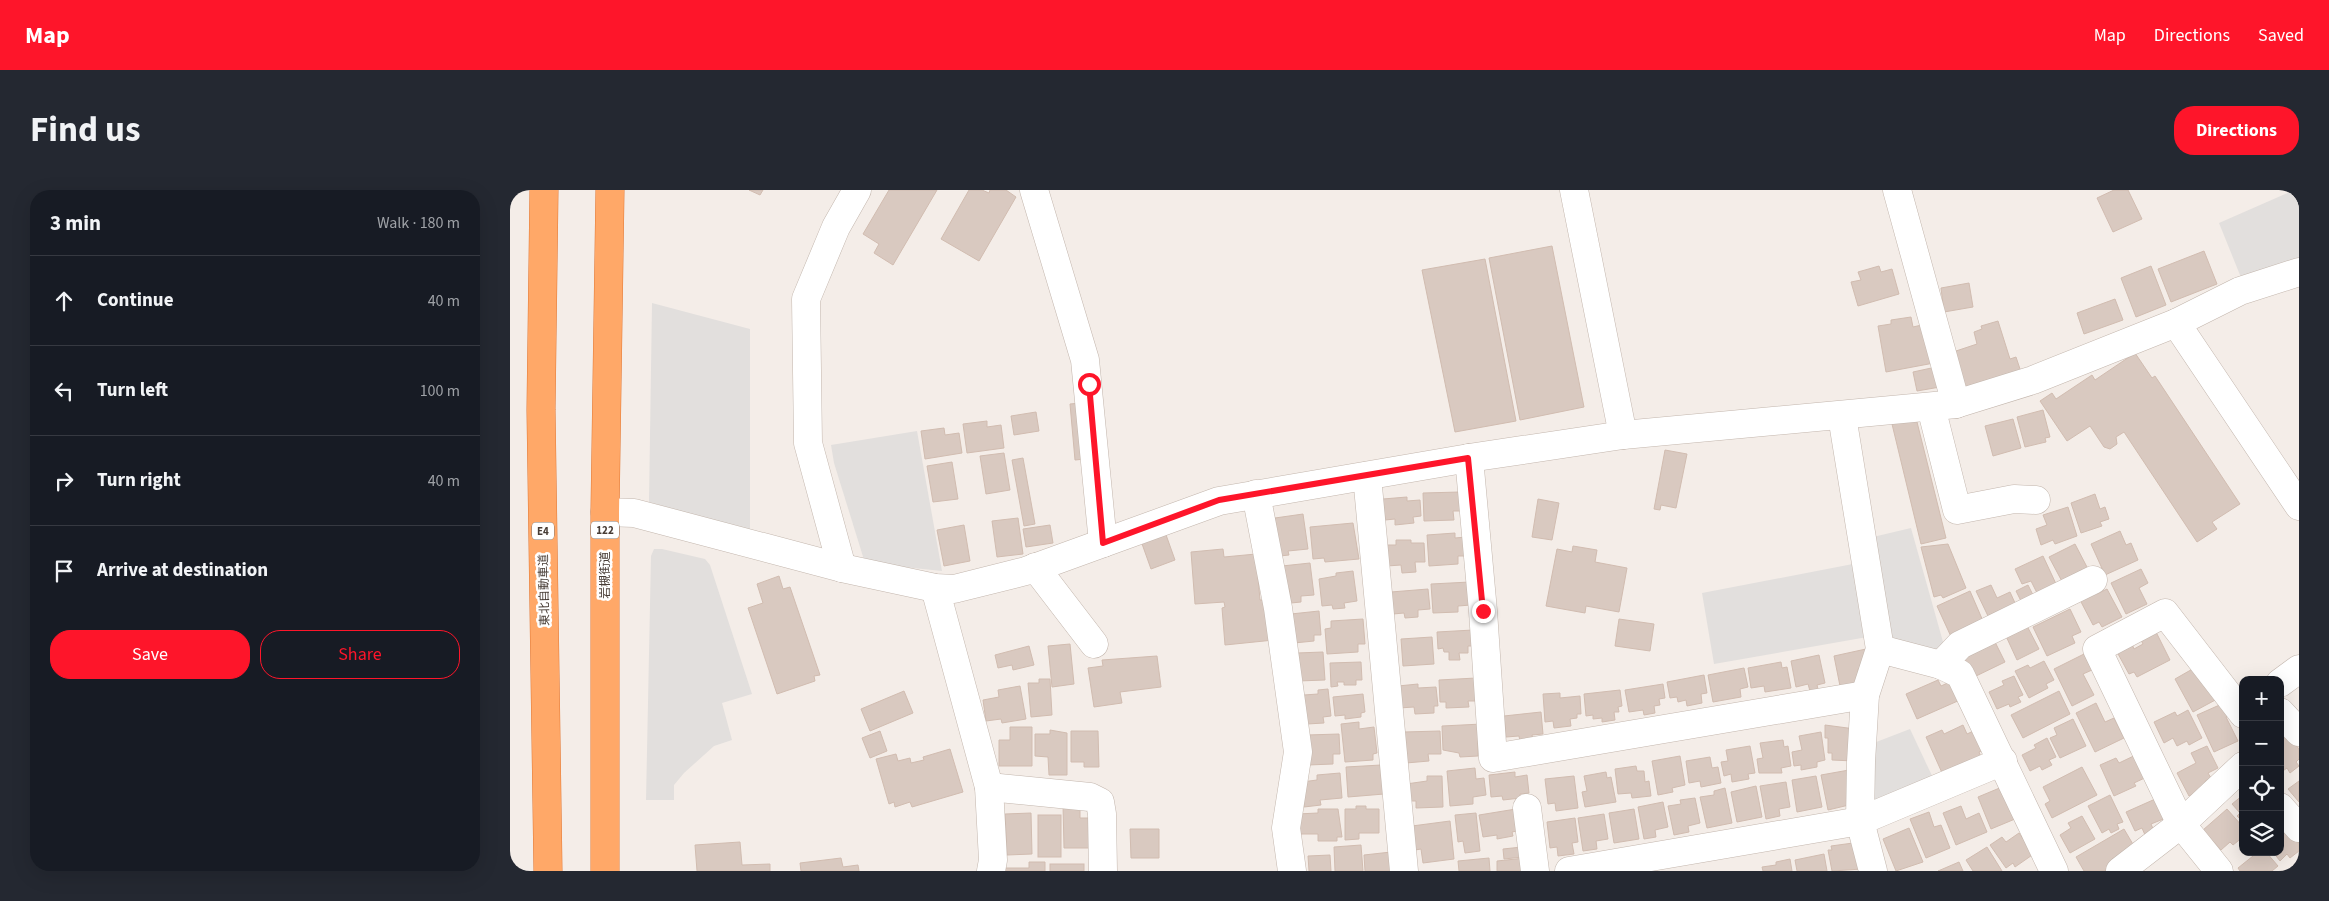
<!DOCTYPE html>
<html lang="en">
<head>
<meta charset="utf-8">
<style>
  :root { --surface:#171b24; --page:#242831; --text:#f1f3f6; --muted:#9ea1a6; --line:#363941; --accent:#fe152a }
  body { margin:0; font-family:"Source Sans 3","Noto Sans JP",sans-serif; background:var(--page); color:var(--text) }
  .controls { position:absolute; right:15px; bottom:15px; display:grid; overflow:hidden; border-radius:10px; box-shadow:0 5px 20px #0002 }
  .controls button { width:45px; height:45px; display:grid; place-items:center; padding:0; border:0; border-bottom:1px solid var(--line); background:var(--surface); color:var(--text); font:25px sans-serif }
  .stop { position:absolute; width:15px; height:15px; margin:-11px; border:4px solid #fe152a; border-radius:50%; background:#fff }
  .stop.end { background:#fe152a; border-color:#fff; box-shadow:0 1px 5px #0008 }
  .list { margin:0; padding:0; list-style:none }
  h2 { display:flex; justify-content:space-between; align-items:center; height:65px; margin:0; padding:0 20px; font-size:21px }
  h2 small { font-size:16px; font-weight:400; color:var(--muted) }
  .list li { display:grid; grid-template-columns:32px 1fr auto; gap:15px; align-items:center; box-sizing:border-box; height:90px; padding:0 20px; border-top:1px solid var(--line) }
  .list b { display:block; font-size:19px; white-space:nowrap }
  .list em { font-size:16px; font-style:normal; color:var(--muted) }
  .actions { display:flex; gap:10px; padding:15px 20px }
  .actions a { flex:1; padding:11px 0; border:1px solid var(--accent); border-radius:20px; text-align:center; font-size:18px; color:var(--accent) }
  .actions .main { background:var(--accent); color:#fff }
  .icon { flex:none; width:28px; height:28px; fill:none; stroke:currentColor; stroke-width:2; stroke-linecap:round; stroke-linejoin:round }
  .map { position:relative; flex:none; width:1789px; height:681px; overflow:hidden; border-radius:20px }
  header { display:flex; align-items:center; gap:30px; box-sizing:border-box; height:70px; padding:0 25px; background:var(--accent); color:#fff }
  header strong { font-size:24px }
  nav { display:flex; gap:28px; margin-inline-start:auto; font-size:18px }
  .intro { display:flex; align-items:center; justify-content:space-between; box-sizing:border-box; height:120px; padding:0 30px }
  h1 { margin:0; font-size:35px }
  .button { padding:12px 22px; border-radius:20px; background:var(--accent); color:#fff; font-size:18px; font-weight:700 }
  main { display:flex; gap:30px; padding:0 30px }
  aside { flex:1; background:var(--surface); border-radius:20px; box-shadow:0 5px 20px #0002 }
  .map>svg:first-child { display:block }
</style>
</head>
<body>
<header>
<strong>Map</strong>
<nav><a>Map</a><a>Directions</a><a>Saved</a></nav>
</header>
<div class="intro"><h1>Find us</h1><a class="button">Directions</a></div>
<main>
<aside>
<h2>3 min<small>Walk · 180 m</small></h2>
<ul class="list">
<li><svg class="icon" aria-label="ahead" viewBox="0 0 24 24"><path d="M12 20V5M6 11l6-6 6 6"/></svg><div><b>Continue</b></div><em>40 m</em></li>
<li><svg class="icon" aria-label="left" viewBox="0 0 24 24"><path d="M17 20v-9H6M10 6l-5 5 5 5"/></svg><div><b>Turn left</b></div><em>100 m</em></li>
<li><svg class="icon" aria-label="right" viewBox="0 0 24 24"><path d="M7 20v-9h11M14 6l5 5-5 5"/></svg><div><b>Turn right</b></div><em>40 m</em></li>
<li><svg class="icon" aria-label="arrive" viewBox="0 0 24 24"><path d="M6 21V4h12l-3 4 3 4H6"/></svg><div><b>Arrive at destination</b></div></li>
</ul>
<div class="actions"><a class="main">Save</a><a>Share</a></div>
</aside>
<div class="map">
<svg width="1789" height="681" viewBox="0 0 1789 681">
  <rect width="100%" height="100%" fill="#f4ede8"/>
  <!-- parking -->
  <g fill="#e2dfdd">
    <path d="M1784,0H1789V71L1732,90L1709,33Z"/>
    <path d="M142,113L240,139V341L139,312Z"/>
    <path d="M407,241L432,381L355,373L324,273L321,255Z"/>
    <path d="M1401,338L1435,459L1408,462L1377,444L1363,347Z"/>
    <path d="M144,359H152L195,369L200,375L242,504L212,513L222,550L204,556L174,583L164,595V610H136L141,366Z"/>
    <path d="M1348,373L1363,446L1204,474L1192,403Z"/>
    <path d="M1400,539L1424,590L1360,616L1361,554Z"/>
  </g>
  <!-- building -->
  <g fill="#d9c9c0" stroke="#d1bcb0">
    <path d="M239,0H253L250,5Z"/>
    <path d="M379,0H427L383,75L364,63L369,54L353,44Z"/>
    <path d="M459,0H472L479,3L480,0H496L506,7L469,71L431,49Z"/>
    <path d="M1604,0H1618L1632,29L1603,42L1587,8Z"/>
    <path d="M1042,56L1074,217L1010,230L979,68Z"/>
    <path d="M1694,61L1707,94L1661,112L1648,79Z"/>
    <path d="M975,69L1006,231L945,242L912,80Z"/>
    <path d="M1369,76L1371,82L1382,79L1389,104L1348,116L1341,92L1351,90L1348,82Z"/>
    <path d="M1641,76L1656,115L1626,127L1611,88Z"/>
    <path d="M1459,93L1463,117L1434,122L1431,98Z"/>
    <path d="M1605,109L1613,130L1574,144L1567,123Z"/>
    <path d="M1401,127L1403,137L1416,134L1424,173L1376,182L1368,136L1381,134V130Z"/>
    <path d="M1488,131L1500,169L1506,167L1512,185L1450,200L1443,162L1467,154L1464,142L1472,139L1471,136Z"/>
    <path d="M1625,163L1642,188L1645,186L1730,314L1702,332L1707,339L1687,352L1614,242L1606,247L1607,254L1600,259L1594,257L1580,236L1557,251L1530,211L1542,203L1546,209L1582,185L1585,190Z"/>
    <path d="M1426,177L1430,197L1407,201L1403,182Z"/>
    <path d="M571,213L575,269L565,270L560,214Z"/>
    <path d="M1533,220L1540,247L1535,248L1536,252L1515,257L1507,227Z"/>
    <path d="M526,222L529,241L504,245L501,226Z"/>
    <path d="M1406,228L1436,348L1411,354L1382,234Z"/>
    <path d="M1503,229L1511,258L1483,266L1475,236Z"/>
    <path d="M477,231V237L491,235L494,258L457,263L453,234Z"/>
    <path d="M434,238L435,245L449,243L452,263L415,269L411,241Z"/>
    <path d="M1155,260L1177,264L1166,318L1151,315L1150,320L1144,319Z"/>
    <path d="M494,263L500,300L476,304L470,266Z"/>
    <path d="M513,268L525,334L514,336L502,270Z"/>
    <path d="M442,272L448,309L423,312L417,276Z"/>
    <path d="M950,302L951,321H943L944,330L914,331L913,303Z"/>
    <path d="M1585,304L1590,319L1595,317L1599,329L1590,332L1592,336L1571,343L1561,313Z"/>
    <path d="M897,307V311L910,310L911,326L903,327L904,333L885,335V329L875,330L873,309Z"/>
    <path d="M1028,309L1049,313L1042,350L1022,347Z"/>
    <path d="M1558,317L1567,346L1545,354L1543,350L1531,355L1526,339L1537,335L1533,325Z"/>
    <path d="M793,324L798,359L778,361L779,365L770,366L765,328Z"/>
    <path d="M508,328L513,364L487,367L482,331Z"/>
    <path d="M843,333L849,369L815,372L814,368L803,369L800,337Z"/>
    <path d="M454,335L460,371L434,376L427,340Z"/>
    <path d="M540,335L543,353L516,357L513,339Z"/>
    <path d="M1610,341L1616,355L1621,353L1628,370L1595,385L1581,354Z"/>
    <path d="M655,342L665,370L641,379L631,351Z"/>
    <path d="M945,343V348L956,347L957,366H948V374L919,376L917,345Z"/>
    <path d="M886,350H901V353H914L915,372H905L906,382L892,383L891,375L877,376L876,355H886Z"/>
    <path d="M1438,354L1456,398L1433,408L1431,405L1424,407L1411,357Z"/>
    <path d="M1565,354L1578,379L1555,397L1539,367Z"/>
    <path d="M1063,356L1087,360L1085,372L1117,378L1109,422L1076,416L1075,423L1036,416L1047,359L1062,362Z"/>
    <path d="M713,359L714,367L746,364L750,410H760L764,450L715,455L712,418L715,417L714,412L685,414L681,362Z"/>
    <path d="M1533,366L1547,396L1528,405L1521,391L1512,394L1505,379Z"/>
    <path d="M800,373L804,405L791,406V412L781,413L779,398H774L772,376Z"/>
    <path d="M1631,379L1638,393L1629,398L1637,414L1616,424L1601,393Z"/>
    <path d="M843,381L847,411L834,413L835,418L823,419L822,415L812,416L809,389L826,386V383Z"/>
    <path d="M269,386L273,399L280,397L310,485L304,486L305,491L267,504L238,418L253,413L247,394Z"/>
    <path d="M960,392L961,415L948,416V422L923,423L921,394Z"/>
    <path d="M1481,395L1487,408L1500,402L1505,413L1478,426L1466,401Z"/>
    <path d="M1518,395L1525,409L1513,415L1506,401Z"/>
    <path d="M918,399L920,419L908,420V427L895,428L894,423L883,424L881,402Z"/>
    <path d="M1597,399L1612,427L1592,437L1589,432L1583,435L1569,408L1585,400L1587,404Z"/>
    <path d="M1460,401L1473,431L1443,451L1427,416Z"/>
    <path d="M1560,419L1571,442L1562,446L1565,453L1537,466L1523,437Z"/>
    <path d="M809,421L811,445H804V451L784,453L781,424Z"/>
    <path d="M853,429L855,454H848V462L817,464L815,439L821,438V431Z"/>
    <path d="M1109,429L1144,434L1140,461L1105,456Z"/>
    <path d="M1516,434L1529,459L1507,470L1495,444Z"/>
    <path d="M963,440L964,456H958V463H949L950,470H939V462H934L933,458L928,459L927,442Z"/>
    <path d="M1645,440L1660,470L1627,487L1624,482L1619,484L1607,462L1622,454L1624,459L1633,454L1630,448Z"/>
    <path d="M922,447L924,474L893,476L891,449Z"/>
    <path d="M1485,452L1495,472L1464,487L1454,467Z"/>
    <path d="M560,454L564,494L542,497L538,456Z"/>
    <path d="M519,456L524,475L503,480L502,475L488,478L485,465Z"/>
    <path d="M1356,459L1359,477L1348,479L1350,492L1330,496L1324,466Z"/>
    <path d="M813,462L815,490L788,491L787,463Z"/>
    <path d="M1574,464L1582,480L1573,484L1584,505L1562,516L1544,479Z"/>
    <path d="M1309,465L1315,493L1307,495L1308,499L1300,501L1298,494L1286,497L1281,471Z"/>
    <path d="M647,466L651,497L610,502L612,513L584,517L578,478L593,476L592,470Z"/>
    <path d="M1534,471L1544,490L1536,494L1538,498L1519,508L1505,481L1518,475L1520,478Z"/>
    <path d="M851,472L852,490H846V495H834V492H827L828,496L821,497L820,473Z"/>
    <path d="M1271,472L1272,478L1277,477L1281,498L1255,502L1254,496L1241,498L1238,478Z"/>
    <path d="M1686,477L1709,508L1683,522L1665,489Z"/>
    <path d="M1234,478L1238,497L1230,499L1231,507L1203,512L1198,485Z"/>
    <path d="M1194,485L1197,503L1191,504L1192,513L1177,516L1176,510L1168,512L1167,507L1160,508L1157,492Z"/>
    <path d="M1504,486L1513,505L1508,507L1511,512L1500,517L1499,514L1487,519L1479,502L1494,495L1492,491Z"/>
    <path d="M966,488L967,511H958L959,517L936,518V512H930L929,490Z"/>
    <path d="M529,489H540L542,525L521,527L518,493H529Z"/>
    <path d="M1428,490L1431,496L1442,491L1450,510L1407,529L1396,504Z"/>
    <path d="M908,494V498L926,497L928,516H924V523L905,524L904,517L889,518L888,496Z"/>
    <path d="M1153,494L1155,508L1149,509L1150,515L1144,516L1145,523L1134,525L1133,520L1119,522L1115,500Z"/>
    <path d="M510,496L516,529L492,533L491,529L476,531L473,510L489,507L488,500Z"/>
    <path d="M818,499L821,526L813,527L814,533L797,534L794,505L808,504V500Z"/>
    <path d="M1110,500L1112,516L1108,517L1109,522H1104L1105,530L1092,532V528L1083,529V525L1076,526L1074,504Z"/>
    <path d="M394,501L403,523L360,541L351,519Z"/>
    <path d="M1549,501L1560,524L1513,548L1501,525Z"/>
    <path d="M1050,503V508L1070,506L1071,524H1067V528L1060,529L1061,536L1044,538L1043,531L1035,532L1033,504Z"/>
    <path d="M853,504L855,522L851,523V527L835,529V525L825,526L823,507Z"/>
    <path d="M1586,513L1595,532L1604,528L1614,548L1585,562L1566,523Z"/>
    <path d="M1714,513L1720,525L1716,527L1728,551L1704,562L1687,525Z"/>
    <path d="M1678,520L1692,548L1679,555L1677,551L1667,556L1663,548L1654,553L1644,532L1665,522L1667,526Z"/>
    <path d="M1031,522L1033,544L1022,545L1023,551L1010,552L1009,546L996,547L994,526Z"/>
    <path d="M1563,529L1576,556L1550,568L1540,548L1547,545L1544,538Z"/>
    <path d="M849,532V539L864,537L867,563L863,564V570L835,572L831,534Z"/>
    <path d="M972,534V550H968V566L950,567L949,563L933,560L932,536Z"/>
    <path d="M1315,535L1345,539L1344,571L1322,570V563H1318V548H1315Z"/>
    <path d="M1453,535L1457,544L1470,538L1478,558L1469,562L1471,567L1433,585L1416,547L1432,540L1434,544Z"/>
    <path d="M500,537H522V576H489V550H500Z"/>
    <path d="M540,540L557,543V585H539L538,567L525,566V544H540Z"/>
    <path d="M370,541L377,561L360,568L352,548Z"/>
    <path d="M561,541H588L589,577H574V572H561Z"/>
    <path d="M930,541L931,564H918L919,571L896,573L894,542Z"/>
    <path d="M1311,542L1315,570L1307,572V577L1291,580V575L1284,576L1282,562L1292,560L1289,546Z"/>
    <path d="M829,544L830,564H823V574L798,575L797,545Z"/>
    <path d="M1778,545L1789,559V569L1786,572L1789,576L1780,583L1777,578L1770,583V552Z"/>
    <path d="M1537,548L1546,567L1539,570L1542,575L1532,580L1530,576L1520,581L1512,565L1526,558L1524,555Z"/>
    <path d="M1273,550L1274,557L1278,556L1281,576L1271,578L1272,583H1249L1247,569L1253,568L1250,553Z"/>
    <path d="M1240,556L1245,583L1238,584L1239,589L1222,592L1221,584L1214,586L1211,572L1218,571L1216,560Z"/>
    <path d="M1697,556L1708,578L1698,583L1701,588L1695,591L1698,596L1679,606L1667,583L1686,573L1681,563Z"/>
    <path d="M440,559L453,602L402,617L400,612L385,617L384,612L379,614L366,569L386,564L388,571L400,568L401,573L414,570L413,567Z"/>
    <path d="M1630,563L1641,585L1624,593L1626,596L1604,606L1590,575L1606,568L1609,573Z"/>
    <path d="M1170,566L1175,595L1162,598L1163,602L1148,605L1142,571Z"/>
    <path d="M1200,567L1202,578L1208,577L1211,593L1191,597L1190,591L1179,593L1176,571Z"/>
    <path d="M871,575L874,604L838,607L836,577Z"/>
    <path d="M1126,576L1127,581H1134L1135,592L1139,591L1141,606L1122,608L1121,603L1108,604L1105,579Z"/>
    <path d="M1572,577L1587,605L1542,628L1535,614L1540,611L1533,597Z"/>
    <path d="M965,578L966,589L974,588L976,605L963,607V614L940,616L937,581Z"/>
    <path d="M1339,580V615L1318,620L1311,585Z"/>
    <path d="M1005,582V587L1017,585L1019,603L1010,604L1011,608L993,610L992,606L981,607L979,585Z"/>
    <path d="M1096,582L1097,588L1101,587L1106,612L1075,617L1072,602L1077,601L1074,586Z"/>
    <path d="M830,583L832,608L810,610L811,615L794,617L792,592L807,590V585Z"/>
    <path d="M917,586H932L933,617L906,618V611H897L896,594L917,591Z"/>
    <path d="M1064,586L1068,618L1046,621L1045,613L1038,614L1035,589Z"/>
    <path d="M1306,586L1312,617L1287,622L1282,590Z"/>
    <path d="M1789,591V612L1778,599Z"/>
    <path d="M1276,592L1280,617L1269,619L1270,626L1256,629L1250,596Z"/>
    <path d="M1246,596L1252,627L1227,632L1221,602Z"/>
    <path d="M1492,597L1505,629L1481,639L1468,607Z"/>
    <path d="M1215,598L1222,633L1197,638L1190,607L1204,605V601Z"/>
    <path d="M1600,605L1613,632L1607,634L1609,639L1601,643L1599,639L1592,643L1578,616Z"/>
    <path d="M1733,605V632L1727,626L1730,623L1722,614Z"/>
    <path d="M1652,606L1661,626L1641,634L1644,641L1635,645L1632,638L1625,641L1616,622Z"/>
    <path d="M1185,608L1190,633L1178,636L1179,642L1164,645L1158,616L1171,614L1170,610Z"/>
    <path d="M1153,612L1158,637L1145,640L1146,647L1134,649L1128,617Z"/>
    <path d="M553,615H570V628H580V658H554Z"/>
    <path d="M846,616H856V619H869V643H849V649L835,650V619H846Z"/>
    <path d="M1451,616L1456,629L1469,623L1477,642L1446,655L1433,623Z"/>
    <path d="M808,619H828L832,647H827V651H808V644H788L787,624L808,623Z"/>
    <path d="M1006,619L1007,641L1002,642L1003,646L987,649V645L973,647L969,625Z"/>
    <path d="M1124,619L1129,649L1104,653L1099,623Z"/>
    <path d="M1717,619L1733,637V647L1723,655L1720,652L1711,660L1693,640Z"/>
    <path d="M1419,622L1424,637L1431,635L1440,658L1416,668L1400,629Z"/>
    <path d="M521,623L522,664L497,665L495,624Z"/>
    <path d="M966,623L970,661L955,663L953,651L948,652L945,625Z"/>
    <path d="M1094,624L1098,649L1086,651L1087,659L1073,661L1068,628Z"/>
    <rect x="528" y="625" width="23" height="42"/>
    <path d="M1572,626L1585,649L1560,663L1550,645L1561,638L1558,633Z"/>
    <path d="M1065,628L1068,652L1062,653L1064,664L1048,666L1047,657L1040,658L1037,632Z"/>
    <path d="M940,631L944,669L913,673L911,659L905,660L902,636Z"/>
    <path d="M1399,638L1413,672L1386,681L1373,649Z"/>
    <path d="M1770,638L1789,648V661L1780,668L1777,664L1770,671L1763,662H1770Z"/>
    <path d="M620,639H649V668H621Z"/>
    <path d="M1614,639L1624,656L1602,669L1605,676L1596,681H1574L1566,667Z"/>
    <path d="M1509,643L1514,650L1519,647L1528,661L1505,677L1503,673L1496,678L1480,655L1492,647L1496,652Z"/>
    <path d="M230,652L232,675L260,674V681H187L185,655Z"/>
    <path d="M1343,653L1352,679L1322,681L1318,660H1322L1321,656Z"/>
    <path d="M851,655L853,681H825L824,657Z"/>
    <path d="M1012,657L1013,667L994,669L993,659Z"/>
    <path d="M1477,657L1492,681H1463L1456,670Z"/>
    <path d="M881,662L883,681H855L854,665Z"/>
    <path d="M1748,662H1756L1768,676L1762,681H1730L1728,678Z"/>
    <path d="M1314,664L1317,681H1287L1285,670Z"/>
    <path d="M820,665L821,681H799L798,666Z"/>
    <path d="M331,668L333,677L348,675L349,681H291L290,673Z"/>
    <path d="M979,668L980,681H949L948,671Z"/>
    <path d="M1015,668L1016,681H987V671Z"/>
    <path d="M1280,669L1282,681H1253L1252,677L1266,675V672Z"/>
    <path d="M519,672H535V681H493V678H519Z"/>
    <path d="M1449,672L1453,681H1428Z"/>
    <rect x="540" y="674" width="34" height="7"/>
  </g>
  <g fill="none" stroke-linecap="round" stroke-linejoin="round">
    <!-- minor casing -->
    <g stroke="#c3b6ad" stroke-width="29">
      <g id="minor">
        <path d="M524,0L575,170L593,353"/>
        <path d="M1064,0L1113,245"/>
        <path d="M1387,0L1446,214"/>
        <path d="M1666,133L1789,316"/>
        <path d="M1421,217L1447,320L1504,309L1526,310"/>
        <path d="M1332,226L1370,459L1355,505L1351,572L1350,631L1363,681"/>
        <path d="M959,268L973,421L983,568L1355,505"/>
        <path d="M857,286L894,681"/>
        <path d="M746,304L768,418L788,562L776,638L782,681"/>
        <path d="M95,322L124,323L332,378L425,398L444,399L516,381L709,311L959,268L1113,245L1446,214L1523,190L1666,133L1730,101L1789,82"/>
        <path d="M525,377L584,454"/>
        <path d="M332,378L298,253L296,109L326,37L347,0"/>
        <path d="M425,398L479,597L483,670L481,681"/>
        <path d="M1370,459L1431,475L1450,484L1544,681"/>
        <path d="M1431,475L1450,455L1583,390"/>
        <path d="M1770,493L1789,479"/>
        <path d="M1770,522L1789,542"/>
        <path d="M479,597L580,607L590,612L592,624L593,681"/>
        <path d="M1770,617L1789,638"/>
        <path d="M1017,618L1025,681"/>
        <path d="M1059,681L1350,631L1493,571"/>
        <path d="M1610,681L1671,634L1733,576"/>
        <path d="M1709,681L1671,634L1587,459L1655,423L1733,524"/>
      </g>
    </g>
    <!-- highway casing -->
    <g stroke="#e17835" stroke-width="29">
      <g id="highway">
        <path d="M34,0L31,220L38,681"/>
        <path d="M95,681V322L100,0"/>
      </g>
    </g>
    <!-- minor -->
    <use href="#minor" stroke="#fff" stroke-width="28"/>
    <!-- highway -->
    <use href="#highway" stroke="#ffa868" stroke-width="28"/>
  </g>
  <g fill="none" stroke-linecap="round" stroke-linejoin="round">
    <!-- route -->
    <path stroke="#fe152a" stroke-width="6" d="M579,194L593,353L709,310L958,268L973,421"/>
  </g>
  <g text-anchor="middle" stroke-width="5" stroke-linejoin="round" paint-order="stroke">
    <!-- shield labels -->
    <g fill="#fff" stroke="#7f7772" stroke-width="1">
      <rect x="81" y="331.5" width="28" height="17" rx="4"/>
      <rect x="22" y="332.5" width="22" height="17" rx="4"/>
    </g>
    <g font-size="11" font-weight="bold" fill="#483d36">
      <text x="95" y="344">122</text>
      <text x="33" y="345">E4</text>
    </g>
    <!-- street labels -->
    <g font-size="12" fill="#483d36" stroke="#fff">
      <text transform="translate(95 385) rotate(-90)" y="4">岩槻街道</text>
      <text transform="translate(34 400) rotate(-91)" y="4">東北自動車道</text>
    </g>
  </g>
</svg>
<div class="controls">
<button>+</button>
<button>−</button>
<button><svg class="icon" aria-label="locate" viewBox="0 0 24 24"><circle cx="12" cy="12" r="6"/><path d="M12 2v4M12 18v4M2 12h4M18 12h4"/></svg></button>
<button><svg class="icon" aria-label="layers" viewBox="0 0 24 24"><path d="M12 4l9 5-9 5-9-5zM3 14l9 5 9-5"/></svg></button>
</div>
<div class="stop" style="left:579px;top:194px"></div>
<div class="stop end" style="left:973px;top:421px"></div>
</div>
</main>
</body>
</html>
